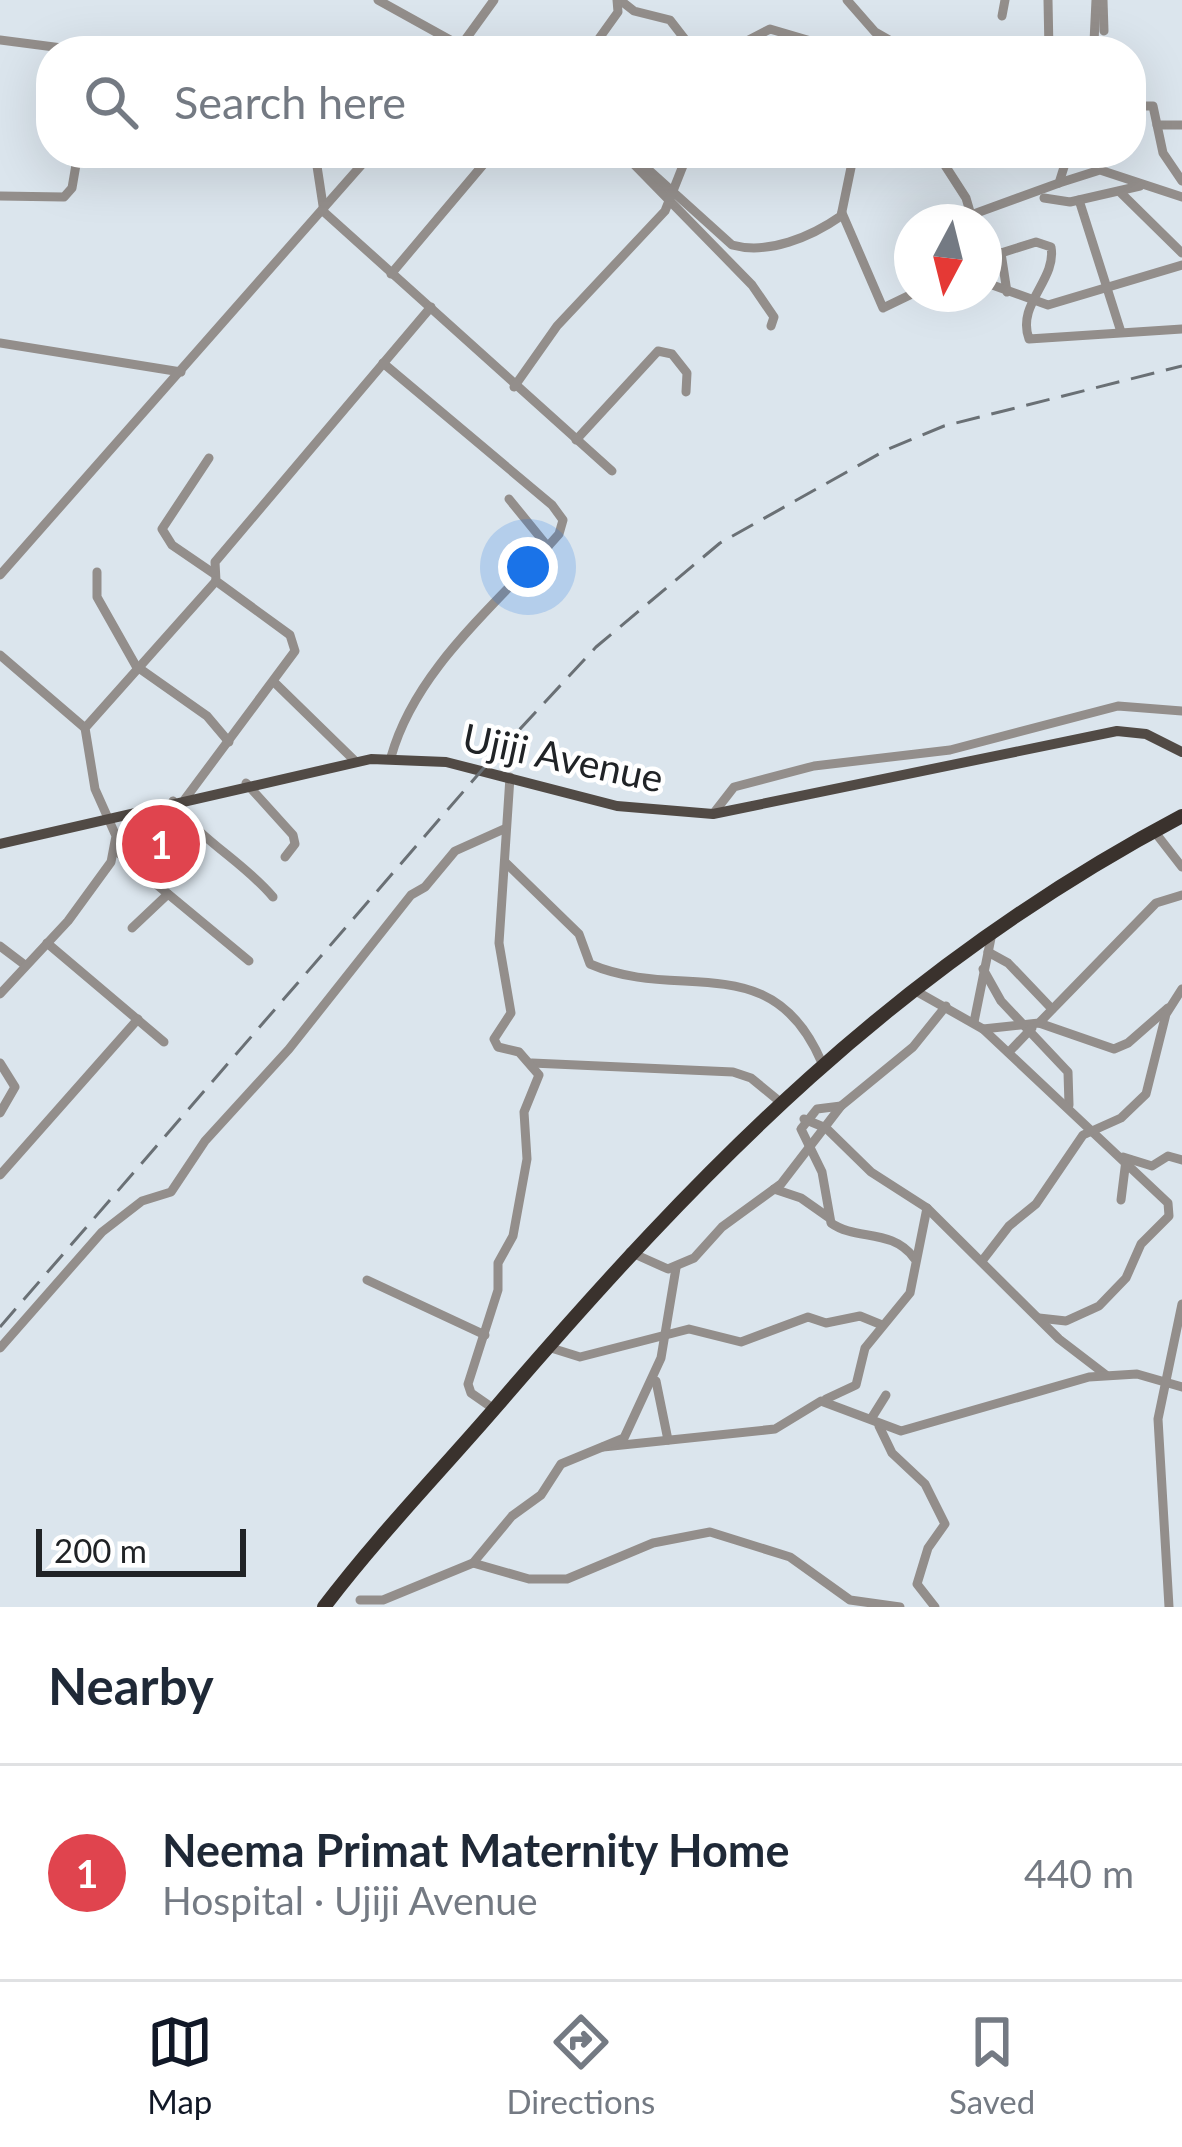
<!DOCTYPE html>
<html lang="en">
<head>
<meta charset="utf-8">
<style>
  :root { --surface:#fff; --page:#f6f6f7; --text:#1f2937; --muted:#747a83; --line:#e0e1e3; --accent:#111827 }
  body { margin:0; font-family:Lato,sans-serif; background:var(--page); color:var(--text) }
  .compass { position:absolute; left:894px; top:204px; width:108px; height:108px; border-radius:50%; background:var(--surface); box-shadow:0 12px 48px #0002; rotate:187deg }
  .scale { position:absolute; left:36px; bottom:30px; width:210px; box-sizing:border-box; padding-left:12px; border:6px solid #202326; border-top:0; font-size:33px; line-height:42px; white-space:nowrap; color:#202326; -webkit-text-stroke:9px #fff; paint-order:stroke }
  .you { position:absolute; left:528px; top:567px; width:42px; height:42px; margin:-30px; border:9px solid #fff; border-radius:50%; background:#1a73e8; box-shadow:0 0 0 18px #1a73e833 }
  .badge { display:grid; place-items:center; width:78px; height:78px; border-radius:50%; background:var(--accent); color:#fff; font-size:39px; font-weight:700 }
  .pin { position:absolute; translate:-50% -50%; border:6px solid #fff; box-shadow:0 3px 12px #0006 }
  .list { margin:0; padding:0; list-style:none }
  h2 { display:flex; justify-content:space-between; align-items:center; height:156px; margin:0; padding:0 48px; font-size:51px }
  h2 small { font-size:39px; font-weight:400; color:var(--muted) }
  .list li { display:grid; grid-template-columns:78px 1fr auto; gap:36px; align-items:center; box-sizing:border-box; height:216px; padding:0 48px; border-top:3px solid var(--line) }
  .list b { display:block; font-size:45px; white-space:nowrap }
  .list p { margin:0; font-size:39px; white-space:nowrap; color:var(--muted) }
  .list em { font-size:39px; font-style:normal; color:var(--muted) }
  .icon { flex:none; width:66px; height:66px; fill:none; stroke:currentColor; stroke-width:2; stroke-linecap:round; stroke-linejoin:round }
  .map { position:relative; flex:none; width:1182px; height:1607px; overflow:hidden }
  .search { position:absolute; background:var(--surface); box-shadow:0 12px 48px #0002; left:36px; right:36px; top:36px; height:132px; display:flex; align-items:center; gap:30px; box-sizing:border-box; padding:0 42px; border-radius:48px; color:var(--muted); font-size:45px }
  .sheet { height:372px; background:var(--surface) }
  nav { display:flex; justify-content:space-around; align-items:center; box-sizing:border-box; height:168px; border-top:3px solid var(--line); background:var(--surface); font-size:33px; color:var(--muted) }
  nav a { display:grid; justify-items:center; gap:6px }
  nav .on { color:var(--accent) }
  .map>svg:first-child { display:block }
</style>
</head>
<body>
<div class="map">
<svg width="1182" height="1607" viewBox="0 0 1182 1607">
  <rect width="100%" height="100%" fill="#dbe5ed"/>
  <!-- medical -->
  <path fill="#ebd2db" d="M166,813L190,832L156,875L132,856Z"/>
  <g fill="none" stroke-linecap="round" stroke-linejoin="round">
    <!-- minor -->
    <g stroke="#938e8b" stroke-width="9">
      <path d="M378,0L461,46"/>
      <path d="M620,0L634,11L670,20L694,51"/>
      <path d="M847,0L875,32L896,44"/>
      <path d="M1048,0L1049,51"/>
      <path d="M1103,0L1104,31"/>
      <path d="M1002,16L1005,0"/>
      <path d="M0,40L85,51"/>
      <path d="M460,47L494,0"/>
      <path d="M590,51L618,12L617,0"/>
      <path d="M707,51L743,43L770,29L821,44L917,51"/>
      <path d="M1087,51L1094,42L1096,0"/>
      <path d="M1131,106H1153L1163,153L1182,181"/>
      <path d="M1157,125H1182"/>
      <path d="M315,153L324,212L612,471"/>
      <path d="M623,153L752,285L774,317L771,326"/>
      <path d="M630,153L732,245C768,255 811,237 841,216L854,153"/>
      <path d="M937,153L966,198L973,222"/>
      <path d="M1059,183L1100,170L1182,197"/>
      <path d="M1121,193L1182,253"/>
      <path d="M0,196L64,197L72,188L78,153"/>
      <path d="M1044,198L1070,202L1140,186"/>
      <path d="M1079,200L1121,332"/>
      <path d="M842,213L883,308L912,294"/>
      <path d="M971,215L1059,183L1064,167L1056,153"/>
      <path d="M984,244L1001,253L1007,292"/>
      <path d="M1001,253L1036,242L1051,247C1057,280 1016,304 1029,339L1182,329"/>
      <path d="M391,274L493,153"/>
      <path d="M984,282L1048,305L1182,265"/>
      <path d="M0,343L181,372"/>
      <path d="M383,363L552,505L563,520L559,534C499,603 416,667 391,757"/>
      <path d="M514,387L557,326L665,211L688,153"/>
      <path d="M576,440L658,351L672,354L687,373L686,392"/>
      <path d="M209,458L162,529L172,545L213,573"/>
      <path d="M509,499L548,547"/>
      <path d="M97,572V597L136,666L207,716L229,742"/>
      <path d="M0,575L372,153"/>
      <path d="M0,655L85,728"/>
      <path d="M274,682L355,761"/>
      <path d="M246,783L293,835L295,844L285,857"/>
      <path d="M185,799L295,651L290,635L216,581L215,562L431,307"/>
      <path d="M173,801C199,840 243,861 273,897"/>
      <path d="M713,814L734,787L814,766L950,750L1118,706L1182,711"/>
      <path d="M1154,831L1182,867"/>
      <path d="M115,850L249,961"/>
      <path d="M506,863L579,934L590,964C680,1003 772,945 822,1063"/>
      <path d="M132,928L168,894"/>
      <path d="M47,943L164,1042"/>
      <path d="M0,946L25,965"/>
      <path d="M988,952L1008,963L1052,1009"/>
      <path d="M983,969L1001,1001L1068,1072L1069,1105"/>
      <path d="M914,990L983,1029L1168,1203L1169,1216L1141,1244L1126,1278L1099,1306L1066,1321L1039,1318"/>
      <path d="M0,994L68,921L111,862L116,836L95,789L85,728L216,581"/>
      <path d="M974,1022L992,933"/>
      <path d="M1039,1023L1114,1049L1128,1043L1168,1008"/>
      <path d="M983,1029L1039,1023L1156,903L1182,895"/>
      <path d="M1009,1052L1032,1028"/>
      <path d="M0,1063L15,1087L0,1113"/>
      <path d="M532,1063L733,1072L751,1078L779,1101"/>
      <path d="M841,1106L817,1109L801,1129L822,1172L831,1223C856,1241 892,1228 914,1258"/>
      <path d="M804,1119L826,1128L871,1172L927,1208L1059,1339L1106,1375"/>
      <path d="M1123,1157L1152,1166L1168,1156L1182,1160"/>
      <path d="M0,1175L138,1019"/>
      <path d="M774,1189L801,1198L828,1217"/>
      <path d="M1121,1200L1126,1160"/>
      <path d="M630,1252L668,1269L694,1258L722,1227L781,1184L841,1106L913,1047L946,1006"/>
      <path d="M982,1261L1009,1226L1036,1204L1083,1135L1121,1118L1146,1094L1166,1014L1182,989"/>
      <path d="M367,1280L485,1335"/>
      <path d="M548,1347L580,1357L689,1329L741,1342L808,1317L826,1323L860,1316L882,1325"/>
      <path d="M0,1348L102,1232L142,1201L171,1192L205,1141L289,1049L411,895L425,887L455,851L504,829"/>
      <path d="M656,1381L668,1440"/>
      <path d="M826,1399L856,1385L865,1348L910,1293L927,1208"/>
      <path d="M494,1409L471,1393L468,1384L498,1290V1263L513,1236L527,1159L524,1112L539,1075L519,1052L498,1047L494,1039L511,1013L499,943L510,777"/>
      <path d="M871,1419L886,1395"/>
      <path d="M879,1426L892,1453L925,1484L945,1524L928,1548L917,1584L935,1607"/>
      <path d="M603,1447L775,1429L821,1401L901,1431L1089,1377L1137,1374L1182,1387"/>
      <path d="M473,1563L529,1579H567L653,1543L710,1532L790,1557L850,1600L900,1607"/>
      <path d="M360,1600H383L473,1563L512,1516L541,1495L561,1464L624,1438L661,1358L676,1268"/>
      <path d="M1169,1607L1158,1419L1182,1304"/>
    </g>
    <!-- major -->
    <path stroke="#514a45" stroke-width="10" d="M0,844L371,759L446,762L617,806L713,814L1117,731L1146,734L1182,752"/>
    <!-- highway -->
    <path stroke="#3a322d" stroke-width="14" d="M324,1607C377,1537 439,1473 496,1407C703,1166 898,966 1182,816"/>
    <!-- rail -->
    <path stroke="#6a7075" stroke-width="3" stroke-dasharray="24 12" stroke-linecap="butt" d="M0,1327L482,770L596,647L720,543L886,450L944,426L1182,366"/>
  </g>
  <g text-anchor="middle" stroke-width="9" stroke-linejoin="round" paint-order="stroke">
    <!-- street labels -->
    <g font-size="39" fill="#202326" stroke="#fff">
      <text transform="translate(563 758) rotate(12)" y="14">Ujiji Avenue</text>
    </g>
  </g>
</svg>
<svg class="compass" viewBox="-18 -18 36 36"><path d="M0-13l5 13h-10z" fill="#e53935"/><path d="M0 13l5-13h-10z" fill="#747a83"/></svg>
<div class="scale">200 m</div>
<div class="you"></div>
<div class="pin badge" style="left:161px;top:844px;background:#e0444e">1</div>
<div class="search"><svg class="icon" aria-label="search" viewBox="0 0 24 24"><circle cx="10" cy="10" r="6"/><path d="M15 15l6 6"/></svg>Search here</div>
</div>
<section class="sheet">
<h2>Nearby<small></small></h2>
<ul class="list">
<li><span class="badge" style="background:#e0444e">1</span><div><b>Neema Primat Maternity Home</b><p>Hospital · Ujiji Avenue</p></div><em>440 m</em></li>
</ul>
</section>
<nav>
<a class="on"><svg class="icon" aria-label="map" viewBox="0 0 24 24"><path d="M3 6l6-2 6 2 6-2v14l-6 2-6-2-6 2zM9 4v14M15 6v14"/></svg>Map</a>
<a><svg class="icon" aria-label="directions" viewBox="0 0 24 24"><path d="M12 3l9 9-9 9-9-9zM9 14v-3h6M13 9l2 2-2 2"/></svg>Directions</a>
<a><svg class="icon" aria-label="saved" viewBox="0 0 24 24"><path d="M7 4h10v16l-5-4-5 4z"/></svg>Saved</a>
</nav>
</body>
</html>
